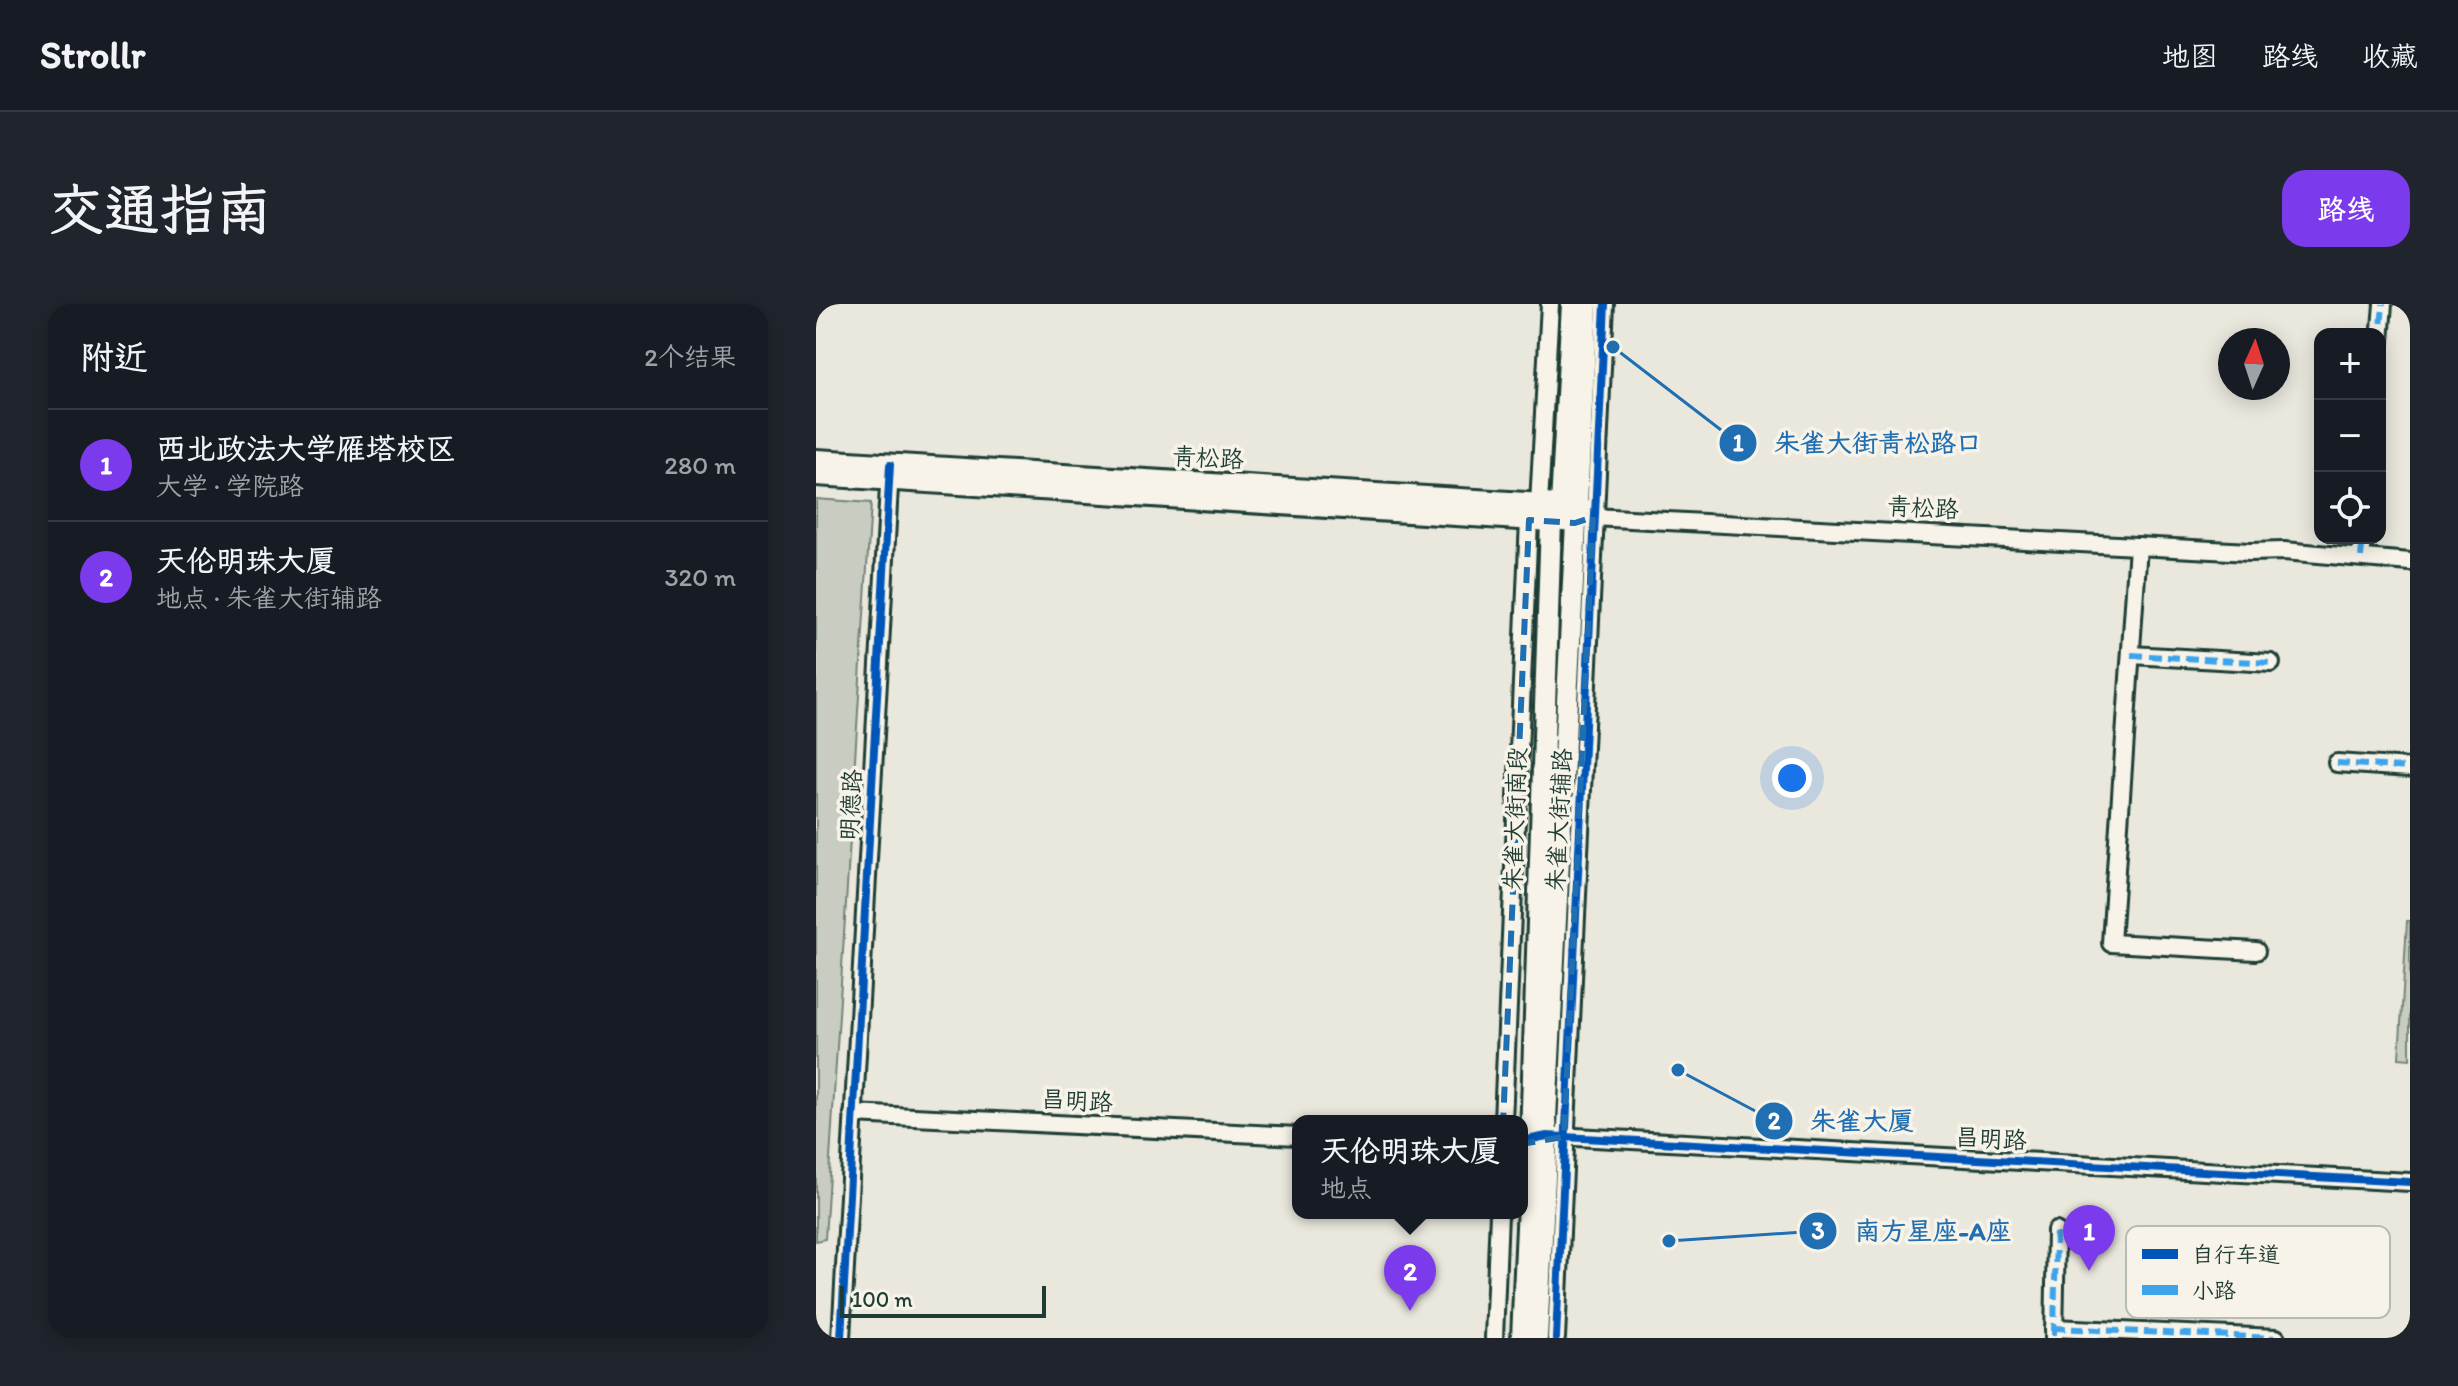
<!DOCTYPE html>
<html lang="zh">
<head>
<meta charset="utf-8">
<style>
  :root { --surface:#171b24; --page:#20242c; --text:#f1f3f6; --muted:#9ea1a6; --line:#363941; --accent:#7c3aed }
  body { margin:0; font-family:Itim,"LXGW WenKai TC",sans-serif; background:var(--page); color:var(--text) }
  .controls { position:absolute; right:24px; top:24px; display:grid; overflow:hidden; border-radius:16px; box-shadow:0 4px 20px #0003 }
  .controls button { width:72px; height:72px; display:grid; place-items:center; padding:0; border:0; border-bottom:2px solid var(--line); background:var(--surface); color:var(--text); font:40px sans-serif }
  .compass { position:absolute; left:1402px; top:24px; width:72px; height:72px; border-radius:50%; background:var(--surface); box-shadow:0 4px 20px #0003; rotate:3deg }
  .scale { position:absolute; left:24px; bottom:20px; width:206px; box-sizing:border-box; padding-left:8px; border:4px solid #1f3d34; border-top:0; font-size:22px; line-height:28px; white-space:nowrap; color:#1f3d34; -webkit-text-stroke:6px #f7f3e8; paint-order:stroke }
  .you { position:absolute; left:976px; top:474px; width:28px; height:28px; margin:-20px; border:6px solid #fff; border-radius:50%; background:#1a73e8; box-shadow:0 0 0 12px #1a73e833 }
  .badge { display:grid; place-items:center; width:52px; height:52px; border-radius:50%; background:var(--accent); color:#fff; font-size:26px; font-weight:700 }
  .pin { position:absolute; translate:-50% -66px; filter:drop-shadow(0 2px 4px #0008) }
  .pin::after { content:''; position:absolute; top:42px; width:28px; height:24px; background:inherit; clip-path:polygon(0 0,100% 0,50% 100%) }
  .popup { position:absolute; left:476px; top:811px; width:236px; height:104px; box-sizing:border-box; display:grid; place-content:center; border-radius:16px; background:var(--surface); filter:drop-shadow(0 2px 6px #0005); font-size:26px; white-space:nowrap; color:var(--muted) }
  .popup b { font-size:30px; color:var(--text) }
  .popup::after { content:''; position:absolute; left:50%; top:100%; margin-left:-16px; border:16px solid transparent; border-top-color:var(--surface) }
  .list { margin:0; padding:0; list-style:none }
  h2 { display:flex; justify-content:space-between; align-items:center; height:104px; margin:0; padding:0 32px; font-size:34px }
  h2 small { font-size:26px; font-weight:400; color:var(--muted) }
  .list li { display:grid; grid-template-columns:52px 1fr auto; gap:24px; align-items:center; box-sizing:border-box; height:112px; padding:0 32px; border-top:2px solid var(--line) }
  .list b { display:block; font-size:30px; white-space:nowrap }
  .list p { margin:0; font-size:26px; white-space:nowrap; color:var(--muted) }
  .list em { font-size:26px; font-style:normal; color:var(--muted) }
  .icon { flex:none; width:44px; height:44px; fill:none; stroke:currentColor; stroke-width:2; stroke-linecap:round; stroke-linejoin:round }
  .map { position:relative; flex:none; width:1594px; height:1034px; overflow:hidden; border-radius:24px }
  header { display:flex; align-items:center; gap:48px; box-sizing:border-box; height:112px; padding:0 40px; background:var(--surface); border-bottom:2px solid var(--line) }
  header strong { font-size:38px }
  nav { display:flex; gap:44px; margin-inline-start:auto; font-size:28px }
  .intro { display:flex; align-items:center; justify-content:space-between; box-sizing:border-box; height:192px; padding:0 48px }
  h1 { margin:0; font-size:56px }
  .button { padding:20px 36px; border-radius:24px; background:var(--accent); color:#fff; font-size:28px; font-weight:700 }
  main { display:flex; gap:48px; padding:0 48px }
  aside { flex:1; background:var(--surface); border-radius:24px; box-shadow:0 4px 20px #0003 }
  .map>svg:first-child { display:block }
</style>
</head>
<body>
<header>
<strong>Strollr</strong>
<nav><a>地图</a><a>路线</a><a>收藏</a></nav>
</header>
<div class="intro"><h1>交通指南</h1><a class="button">路线</a></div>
<main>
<aside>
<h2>附近<small>2个结果</small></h2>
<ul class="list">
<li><span class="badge">1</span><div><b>西北政法大学雁塔校区</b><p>大学 · 学院路</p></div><em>280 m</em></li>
<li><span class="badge">2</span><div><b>天伦明珠大厦</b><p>地点 · 朱雀大街辅路</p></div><em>320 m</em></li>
</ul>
</aside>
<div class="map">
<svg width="1594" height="1034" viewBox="0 0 1594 1034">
  <rect width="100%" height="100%" fill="#eae8dd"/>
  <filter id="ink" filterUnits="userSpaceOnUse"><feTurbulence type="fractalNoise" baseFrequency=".0125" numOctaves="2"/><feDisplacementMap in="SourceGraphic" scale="16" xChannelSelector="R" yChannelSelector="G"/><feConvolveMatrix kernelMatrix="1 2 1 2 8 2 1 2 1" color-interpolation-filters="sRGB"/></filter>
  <g filter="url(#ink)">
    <!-- green -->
    <g fill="#c8ccc1" stroke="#74847a" stroke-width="2">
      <path d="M0,195L55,199L9,935L0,937Z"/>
      <path d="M1591,617H1594V755L1583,754Z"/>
    </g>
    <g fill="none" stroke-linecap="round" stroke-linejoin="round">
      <!-- minor casing -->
      <g stroke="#1f3d34" stroke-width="22">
        <g id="minor">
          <path d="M1564,37L1567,0"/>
          <path d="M735,217L759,219L777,213L1434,248L1468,247L1594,258"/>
          <path d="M1322,242L1295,639L1440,647"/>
          <path d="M1545,253L1547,234"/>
          <path d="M1315,351L1455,359"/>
          <path d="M1521,459L1594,464"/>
          <path d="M37,810L482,832"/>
          <path d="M687,817L713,216L723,200L734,0"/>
          <path d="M741,832L1594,878"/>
          <path d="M1238,1024L1460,1034"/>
          <path d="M25,1034L74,165"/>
          <path d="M678,1034L683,909"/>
          <path d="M740,1034L789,0"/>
          <path d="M1238,1034L1240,927"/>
        </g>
      </g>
      <!-- major casing -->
      <g stroke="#1f3d34" stroke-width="26">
        <g id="major">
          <path d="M0,156L760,202L777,213"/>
          <path d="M0,171L735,217"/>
          <path d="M706,1034L715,834L735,217L745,201L756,0"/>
          <path d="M721,1034L731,832L730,814L771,0"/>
        </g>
      </g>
      <!-- minor -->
      <use href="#minor" stroke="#f7f3e8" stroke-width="16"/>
      <!-- major -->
      <use href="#major" stroke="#f7f3e8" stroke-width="20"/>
      <!-- quiet -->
      <g stroke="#3da4eb" stroke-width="6" stroke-dasharray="12 6" stroke-linecap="butt">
        <path d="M1564,37L1567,0"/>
        <path d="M1545,253L1547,234"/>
        <path d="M1315,351L1455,359"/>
        <path d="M1521,459L1594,464"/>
        <path d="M1238,1024L1460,1034"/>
        <path d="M1238,1031L1240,927"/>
      </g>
      <!-- cycleway casing -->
      <g stroke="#f7f3e8" stroke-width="13">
        <g id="cycleway">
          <path d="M706,837L731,832L748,833L1594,878"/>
          <path d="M25,1034L74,161"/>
          <path d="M740,1034L789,0"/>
        </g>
      </g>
      <!-- cycleway -->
      <use href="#cycleway" stroke="#0057b8" stroke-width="8"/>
    </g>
  </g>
  <!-- marked area -->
  <path fill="none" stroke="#1f6fb2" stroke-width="6" stroke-dasharray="16 10" stroke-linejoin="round" d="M777,213L748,833L686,843L713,216L759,219Z"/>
  <g text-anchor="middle" stroke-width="7" stroke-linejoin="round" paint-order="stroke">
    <!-- street labels -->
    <g font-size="24" fill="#1f3d34" stroke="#f7f3e8">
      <text transform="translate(392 154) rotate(3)" y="8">青松路</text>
      <text transform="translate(1107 204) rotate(3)" y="8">青松路</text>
      <text transform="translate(35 501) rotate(-87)" y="8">明德路</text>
      <text transform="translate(699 515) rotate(-88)" y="8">朱雀大街南段</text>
      <text transform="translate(743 516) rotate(-87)" y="8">朱雀大街辅路</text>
      <text transform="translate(261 797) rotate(3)" y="8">昌明路</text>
      <text transform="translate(1175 835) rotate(3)" y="8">昌明路</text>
    </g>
  </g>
  <!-- legend -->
  <rect x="1310" y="922" width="264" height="92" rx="12" fill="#f7f3e8" stroke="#b6bcb2" stroke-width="2"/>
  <rect x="1326" y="945" width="36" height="10" fill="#0057b8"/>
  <rect x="1326" y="981" width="36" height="10" fill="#3da4eb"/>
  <g font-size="22" fill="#1f3d34">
    <text x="1376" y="958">自行车道</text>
    <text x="1376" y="994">小路</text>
  </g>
  <!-- callouts -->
  <path fill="none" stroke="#1f6fb2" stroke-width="3" d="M797 43L922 139M862 766L958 817M853 937L1002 927"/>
  <g fill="#1f6fb2" stroke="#f7f3e8" stroke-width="3">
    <circle cx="797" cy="43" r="8"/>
    <circle cx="862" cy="766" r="8"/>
    <circle cx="853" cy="937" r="8"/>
    <circle cx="922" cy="139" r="20"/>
    <circle cx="958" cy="817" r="20"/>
    <circle cx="1002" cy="927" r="20"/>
  </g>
  <g font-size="24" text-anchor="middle" font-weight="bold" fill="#fff">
    <text x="922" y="147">1</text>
    <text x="958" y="825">2</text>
    <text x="1002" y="935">3</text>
  </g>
  <g font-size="26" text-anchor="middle" font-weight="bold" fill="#1f6fb2" stroke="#f7f3e8" stroke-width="7" stroke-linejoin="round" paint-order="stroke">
    <text x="1062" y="148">朱雀大街青松路口</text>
    <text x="1046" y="826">朱雀大厦</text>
    <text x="1117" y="936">南方星座-A座</text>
  </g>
</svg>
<div class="controls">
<button>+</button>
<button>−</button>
<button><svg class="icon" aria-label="locate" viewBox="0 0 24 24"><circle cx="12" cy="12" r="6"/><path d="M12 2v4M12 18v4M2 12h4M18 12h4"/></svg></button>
</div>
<svg class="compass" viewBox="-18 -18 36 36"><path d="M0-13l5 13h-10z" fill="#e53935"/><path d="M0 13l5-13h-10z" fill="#9ea1a6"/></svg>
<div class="scale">100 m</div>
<div class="you"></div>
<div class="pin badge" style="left:1273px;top:967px">1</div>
<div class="pin badge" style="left:594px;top:1007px">2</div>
<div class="popup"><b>天伦明珠大厦</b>地点</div>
</div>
</main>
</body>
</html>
